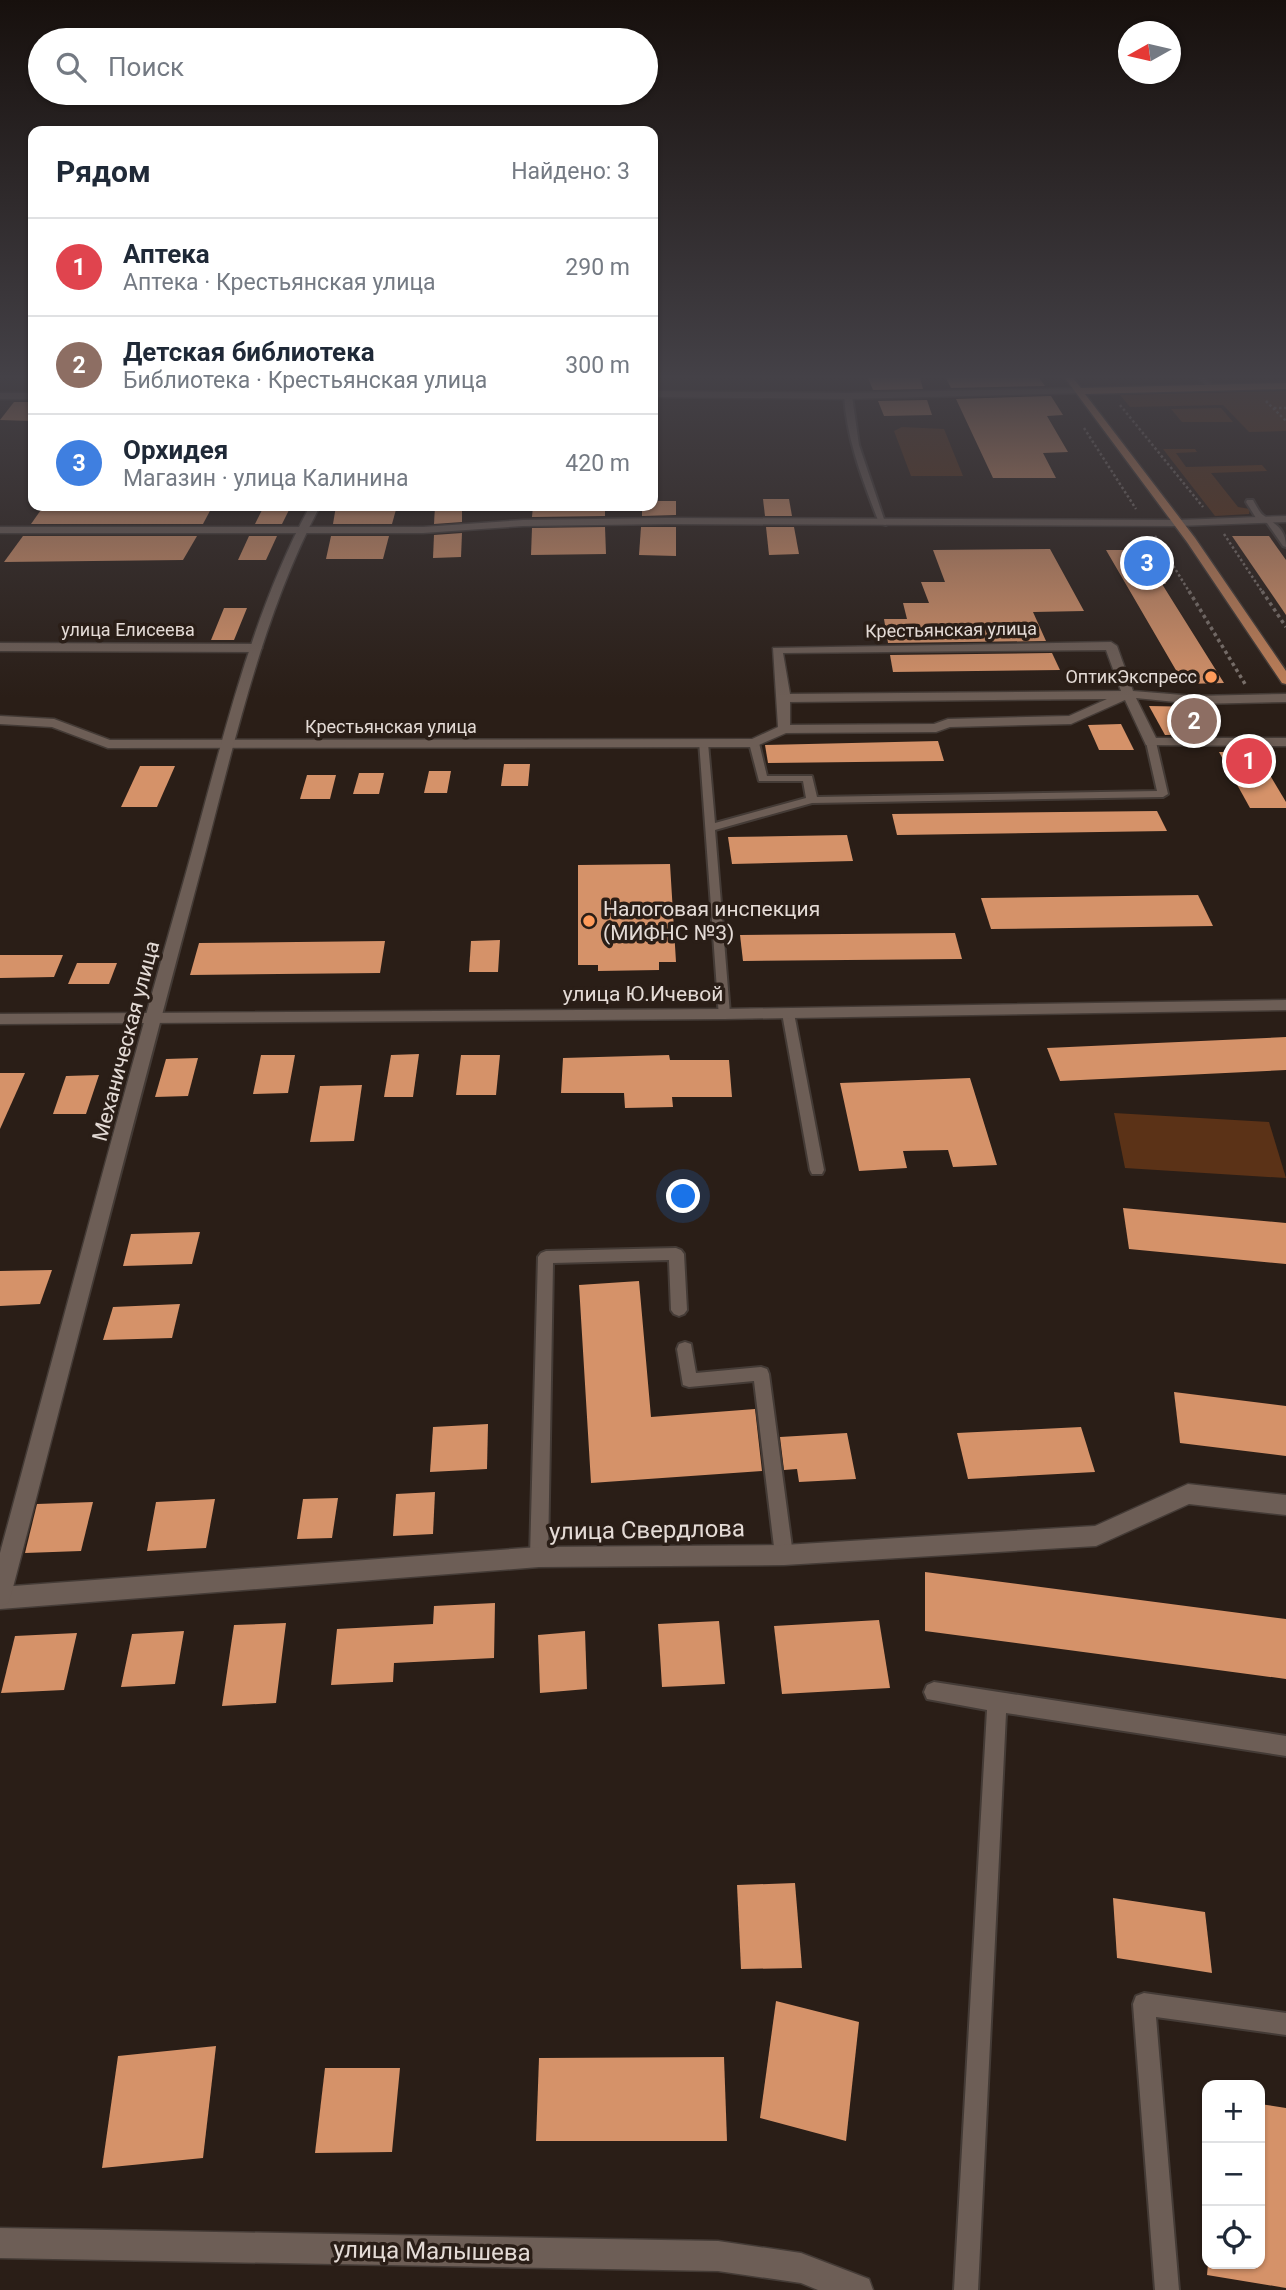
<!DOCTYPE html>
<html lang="ru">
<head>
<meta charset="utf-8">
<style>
  :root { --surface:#fff; --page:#f2f2f3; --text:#1f2937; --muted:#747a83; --line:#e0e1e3; --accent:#111827 }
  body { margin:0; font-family:Roboto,sans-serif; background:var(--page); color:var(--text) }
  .controls { position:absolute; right:21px; bottom:21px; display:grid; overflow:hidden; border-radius:14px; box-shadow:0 2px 5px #0004 }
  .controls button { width:63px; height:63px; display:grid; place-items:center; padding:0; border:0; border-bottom:2px solid var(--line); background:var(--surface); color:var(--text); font:35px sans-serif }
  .compass { position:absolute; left:1118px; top:21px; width:63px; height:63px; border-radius:50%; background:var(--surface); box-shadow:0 2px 5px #0004; rotate:262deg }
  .you { position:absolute; left:684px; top:1197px; width:24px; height:24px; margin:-18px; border:5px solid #fff; border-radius:50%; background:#1a73e8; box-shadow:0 0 0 10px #1a73e833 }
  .badge { display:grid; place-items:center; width:46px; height:46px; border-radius:50%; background:var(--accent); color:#fff; font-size:23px; font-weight:700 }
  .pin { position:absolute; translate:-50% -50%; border:4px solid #fff; box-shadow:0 2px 7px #0006 }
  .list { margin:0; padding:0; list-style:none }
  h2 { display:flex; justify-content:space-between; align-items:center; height:91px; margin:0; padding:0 28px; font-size:30px }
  h2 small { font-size:23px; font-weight:400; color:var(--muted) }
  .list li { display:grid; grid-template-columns:46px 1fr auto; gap:21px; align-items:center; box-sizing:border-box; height:98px; padding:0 28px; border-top:2px solid var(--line) }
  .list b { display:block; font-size:26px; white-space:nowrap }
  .list p { margin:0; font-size:23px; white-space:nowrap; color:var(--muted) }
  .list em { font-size:23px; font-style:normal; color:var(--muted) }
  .icon { flex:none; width:38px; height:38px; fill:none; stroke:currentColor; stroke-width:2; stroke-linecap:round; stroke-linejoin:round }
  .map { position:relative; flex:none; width:1286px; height:2290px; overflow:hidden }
  .search { position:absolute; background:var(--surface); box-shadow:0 2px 5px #0004; left:28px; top:28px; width:630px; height:77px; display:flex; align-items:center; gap:18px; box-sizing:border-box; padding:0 24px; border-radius:38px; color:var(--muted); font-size:26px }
  .panel { position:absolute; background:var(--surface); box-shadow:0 2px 5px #0004; left:28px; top:126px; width:630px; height:385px; border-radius:14px }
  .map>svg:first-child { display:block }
</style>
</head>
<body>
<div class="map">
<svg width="1286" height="2290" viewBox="0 0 1286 2290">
  <rect width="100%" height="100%" fill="#2a1e17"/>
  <!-- green -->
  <g fill="#5b3217">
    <path d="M1286,391V431L1249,432L1223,405L1130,407L1120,395Z"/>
    <path d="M1221,408L1233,422H1182L1171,409Z"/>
    <path d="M902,427L944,429L963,476H911L894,431Z"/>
    <path d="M1163,449H1195L1197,452L1176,453L1186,467L1262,465L1267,471L1211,473L1238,507L1250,509L1249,514L1215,516Z"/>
    <path d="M1114,1113L1269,1122L1286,1178L1125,1168Z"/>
  </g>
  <!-- building -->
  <g fill="#d59269">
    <path d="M868,378H920L923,389L873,390Z"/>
    <path d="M946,378H1039L1045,386L951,388Z"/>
    <path d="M1051,396L1063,415L1047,416L1068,452L1043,453L1056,478H993L956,399Z"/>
    <path d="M927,400L932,415L884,416L878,401Z"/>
    <path d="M14,402H33V421L0,420Z"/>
    <path d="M763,499H789L792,516H765Z"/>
    <path d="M653,501H676V515L642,516V506H653Z"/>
    <path d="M336,506H397L392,524H333Z"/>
    <path d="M435,506H462V522L434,524Z"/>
    <path d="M533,506H605V516L532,517Z"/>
    <path d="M43,507H212L203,524H31Z"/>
    <path d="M263,508H290L282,524H255Z"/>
    <path d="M605,527L606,554L531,555L532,528Z"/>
    <path d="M641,527H676V556L639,555Z"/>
    <path d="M766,527H794L799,554L769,555Z"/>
    <path d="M462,533L461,557L433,558L434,535Z"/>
    <path d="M23,536H197L183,560L4,562Z"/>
    <path d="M249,536H277L266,560H238Z"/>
    <path d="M331,536H389L383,559H326Z"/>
    <path d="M1232,536H1269L1286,560V615Z"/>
    <path d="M1050,549L1084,611L1033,612L1046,641L888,643L884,619H907L903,603H929L921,582H945L933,550Z"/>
    <path d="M1106,550H1146L1166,584H1162L1224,683L1184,684Z"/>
    <path d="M224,608H247L234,640H211Z"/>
    <path d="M1052,653L1060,670L893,672L890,655Z"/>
    <path d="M1149,706L1200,707L1217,734L1165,735Z"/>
    <path d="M1121,724L1134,750H1099L1088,725Z"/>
    <path d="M938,741L944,761L768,763L765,745Z"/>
    <path d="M1219,752H1256L1286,802V808H1250Z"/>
    <path d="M504,764H530L528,786H501Z"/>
    <path d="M140,766H175L157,807H121Z"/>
    <path d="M429,771H451L447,793H424Z"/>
    <path d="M359,773H384L379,794H353Z"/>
    <path d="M307,775H336L330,799H300Z"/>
    <path d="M1157,811L1167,831L897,835L892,814Z"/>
    <path d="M847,835L853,861L732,864L728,837Z"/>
    <path d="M670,864L676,962H659V970L598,971V965H578V865Z"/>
    <path d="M1198,895L1213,926L991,929L981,898Z"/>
    <path d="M955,933L962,959L743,961L740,935Z"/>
    <path d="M500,940L498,972H469L471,941Z"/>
    <path d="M385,941L380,973L190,975L199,943Z"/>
    <path d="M0,955H63L54,977L0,978Z"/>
    <path d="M77,963H117L109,984H68Z"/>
    <path d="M1286,1037V1070L1060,1081L1047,1048Z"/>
    <path d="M419,1054L413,1097H384L391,1055Z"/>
    <path d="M261,1055H295L288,1093L253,1094Z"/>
    <path d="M461,1055H500L496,1095H456Z"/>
    <path d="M669,1055L670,1060H729L732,1097H672L673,1107L625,1108L624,1093H561L563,1058Z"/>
    <path d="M198,1058L188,1096L155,1097L166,1059Z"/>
    <path d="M0,1073H25L0,1129Z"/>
    <path d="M99,1075L86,1114H53L66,1076Z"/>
    <path d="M970,1078L997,1165L953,1167L948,1150L903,1151L907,1168L859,1171L840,1083Z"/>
    <path d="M362,1085L354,1141L310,1142L320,1086Z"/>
    <path d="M1123,1208L1286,1223V1264L1129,1249Z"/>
    <path d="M200,1232L192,1264L123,1266L131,1234Z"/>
    <path d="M52,1270L40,1304L0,1306V1271Z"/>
    <path d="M639,1281L651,1417L755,1409L762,1471L591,1483L579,1285Z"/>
    <path d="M180,1304L172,1338L103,1340L113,1307Z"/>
    <path d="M1174,1392L1286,1406V1456L1180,1443Z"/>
    <path d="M488,1424L487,1469L430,1472L433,1427Z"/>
    <path d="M1081,1427L1095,1472L968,1479L957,1433Z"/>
    <path d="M847,1433L856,1479L799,1482L797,1469L784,1470L780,1437Z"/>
    <path d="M435,1492L433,1534L393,1536L396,1494Z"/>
    <path d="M338,1498L332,1538L297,1539L303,1499Z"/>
    <path d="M215,1499L206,1548L147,1551L156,1502Z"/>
    <path d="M93,1502L81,1551L25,1553L37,1504Z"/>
    <path d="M925,1572L1286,1619V1679L925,1631Z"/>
    <path d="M495,1603L494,1658L394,1663L393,1682L331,1685L337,1629L433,1624L434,1606Z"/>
    <path d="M879,1620L890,1688L782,1694L774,1626Z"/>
    <path d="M719,1621L725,1684L662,1687L658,1624Z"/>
    <path d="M286,1623L276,1703L222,1706L234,1625Z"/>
    <path d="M184,1631L175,1684L121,1687L132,1634Z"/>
    <path d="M585,1631L587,1689L540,1693L538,1635Z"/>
    <path d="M77,1633L64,1690L1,1693L15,1636Z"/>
    <path d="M795,1883L802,1968L741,1969L737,1885Z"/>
    <path d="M1113,1898L1205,1912L1212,1973L1117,1958Z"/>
    <path d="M776,2001L859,2022L846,2141L760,2118Z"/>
    <path d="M216,2046L203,2158L102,2168L118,2056Z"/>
    <path d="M724,2057L727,2141H536L539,2058Z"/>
    <path d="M325,2068H400L392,2152L315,2153Z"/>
    <path d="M1260,2104L1286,2108V2288L1207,2275L1208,2264H1260Z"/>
  </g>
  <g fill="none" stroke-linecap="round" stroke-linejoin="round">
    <!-- service casing -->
    <g stroke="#443b36" stroke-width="4">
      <g id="service">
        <path d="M1198,378H1205L1215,388L1210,389Z"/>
        <path d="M848,394L852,396L859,445L886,525L879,523C863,481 847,441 844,396Z"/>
        <path d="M1247,500H1253C1256,505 1259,512 1263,515C1275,524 1286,529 1286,547L1283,546L1267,523L1256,518L1246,502Z"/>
        <path d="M1151,739L1156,742L1168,794L1163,797L812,803L715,830L730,1014L724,1018L719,1017L699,741L708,743L715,823L806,798L803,781H759L749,743L754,740L759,743L767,776H812L817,797L1157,791L1146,742Z"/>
        <path d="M788,1009L794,1013L824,1170L822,1174H812L810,1170L782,1013Z"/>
        <path d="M676,1248L681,1250L684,1254L687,1310L684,1314L679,1316L674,1314L671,1310L669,1260L553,1263L548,1557L545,1563L539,1565L533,1563L530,1557L538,1257L541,1253L546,1251Z"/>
        <path d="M685,1342L691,1344L696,1373L761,1367L767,1369L769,1374L793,1555L790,1561L784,1563L778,1561L775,1555L754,1381L689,1387L683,1385L677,1349L679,1344Z"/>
        <path d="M934,1682L1286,1736V1756L1006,1713L978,2290H954L987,1710L927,1699L924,1692L927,1685Z"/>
        <path d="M1144,1993L1286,2013V2035L1156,2017L1179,2290H1155L1133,2004L1136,1996Z"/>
      </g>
    </g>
    <!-- minor casing -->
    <g stroke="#443b36" stroke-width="3">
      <g id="minor">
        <path d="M667,518L1178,520L1183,523L1178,526L667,524L523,526L423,533H0V527H423L523,520Z"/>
        <path d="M1111,642L1117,646L1133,691L1195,696L1286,694V702L1195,704L1136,698L1156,738H1286V746L1146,745L1125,700L1071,724L950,727L936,732L786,733L754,747L108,748L52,727L0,724V716L54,719L110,740L752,739L778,727L773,648ZM1106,650L1121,691L790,694L783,653ZM1107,699L1069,716L948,719L934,724L790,725V702Z"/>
        <path d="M0,643L256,644L262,648L256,652L0,651Z"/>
        <path d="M1286,1000V1010L724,1019L0,1024V1014L724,1009Z"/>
        <path d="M1188,1484L1286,1495V1515L1189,1504L1096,1546L784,1565L539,1567L0,1609V1587L539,1547L784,1545L1095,1526Z"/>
        <path d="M0,2228L718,2241L801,2253L869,2279L873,2290H818L801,2283L718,2271L0,2258Z"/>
      </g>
    </g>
    <!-- tertiary casing -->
    <g stroke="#443b36" stroke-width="3">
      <g id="tertiary">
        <path d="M310,506H320C259,621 231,759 197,884C133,1121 73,1358 11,1595L8,1603L0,1606V1553C61,1328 120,1104 184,880C219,756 248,620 310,506Z"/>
        <path d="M1286,516V522L1178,526L1173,523L1178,520Z"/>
      </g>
    </g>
    <!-- secondary casing -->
    <g stroke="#443b36" stroke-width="3">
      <g id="secondary">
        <path d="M1081,388L1084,393L848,399L653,397V391L848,393Z"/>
        <rect x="0" y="393" width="33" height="6"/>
      </g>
    </g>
    <!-- primary casing -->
    <g stroke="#443b36" stroke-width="3">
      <path id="primary" d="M1065,378H1073L1081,388L1286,383V389L1085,394L1195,538L1286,671V684L1282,683L1187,542Z"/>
    </g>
    <!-- path-far1 -->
    <g stroke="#7b716b" stroke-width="2.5" stroke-dasharray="2.5 2.5" stroke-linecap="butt">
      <path d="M1266,401L1286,421"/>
      <path d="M1120,405L1203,507"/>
      <path d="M1274,408H1286"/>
      <path d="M1084,428L1136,509"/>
      <path d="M1224,534L1263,593"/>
      <path d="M1155,536L1190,593"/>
    </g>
    <!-- path -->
    <g stroke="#7b716b" stroke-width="3.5" stroke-dasharray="3.5 3.5" stroke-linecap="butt">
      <path d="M1189,591L1245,684"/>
      <path d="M1262,591L1286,627"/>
    </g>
    <!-- service -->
    <use href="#service" fill="#6d5e56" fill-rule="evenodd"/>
    <!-- minor -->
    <use href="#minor" fill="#6d5e56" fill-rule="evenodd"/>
    <!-- tertiary -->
    <use href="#tertiary" fill="#6d5e56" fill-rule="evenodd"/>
    <!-- secondary -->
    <use href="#secondary" fill="#6d5e56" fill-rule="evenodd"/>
    <!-- primary -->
    <use href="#primary" fill="#c08058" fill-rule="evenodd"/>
  </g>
  <!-- sky -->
  <linearGradient id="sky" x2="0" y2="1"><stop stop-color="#17100d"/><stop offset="0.54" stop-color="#444147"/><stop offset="1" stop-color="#444147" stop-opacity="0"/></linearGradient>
  <rect width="1286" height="698" fill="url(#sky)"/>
  <!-- markers -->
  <g fill="#ff9b5a" stroke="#2a1e17" stroke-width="2.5">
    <circle cx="1211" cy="677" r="7"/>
    <circle cx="589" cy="921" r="7"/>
  </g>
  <g text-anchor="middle" stroke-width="7" stroke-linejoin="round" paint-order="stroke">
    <!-- far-street labels -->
    <g font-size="18" fill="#e4dbd6" stroke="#2a1e17">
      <text x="128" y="636">улица Елисеева</text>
      <text transform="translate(951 630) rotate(-1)" y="6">Крестьянская улица</text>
      <text x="391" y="733">Крестьянская улица</text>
    </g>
    <!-- far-poi labels -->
    <g font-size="18" fill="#e4dbd6" stroke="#2a1e17" text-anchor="end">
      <text x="1197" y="683">ОптикЭкспресс</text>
    </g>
    <!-- poi labels -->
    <g font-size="21" fill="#e4dbd6" stroke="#2a1e17" text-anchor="start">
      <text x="603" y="916">Налоговая инспекция<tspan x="603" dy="24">(МИФНС №3)</tspan></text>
    </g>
    <!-- street labels -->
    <g font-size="21" fill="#e4dbd6" stroke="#2a1e17">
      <text x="643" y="1001">улица Ю.Ичевой</text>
      <text transform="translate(126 1041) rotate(-75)" y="7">Механическая улица</text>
    </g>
    <!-- near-street labels -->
    <g font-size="24" fill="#e4dbd6" stroke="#2a1e17">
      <text transform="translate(647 1530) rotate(-1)" y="8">улица Свердлова</text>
      <text transform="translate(432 2251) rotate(1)" y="8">улица Малышева</text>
    </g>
  </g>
</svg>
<div class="controls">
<button>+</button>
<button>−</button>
<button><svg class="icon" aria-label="locate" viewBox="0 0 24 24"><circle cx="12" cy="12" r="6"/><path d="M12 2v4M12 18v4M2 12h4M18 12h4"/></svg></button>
</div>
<svg class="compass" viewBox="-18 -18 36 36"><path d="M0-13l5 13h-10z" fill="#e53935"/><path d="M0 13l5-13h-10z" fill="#747a83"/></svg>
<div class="you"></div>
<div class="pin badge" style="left:1249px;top:761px;background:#e0444e">1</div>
<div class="pin badge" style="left:1194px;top:721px;background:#8d6e63">2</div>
<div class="pin badge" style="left:1147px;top:563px;background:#3f7fe0">3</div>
<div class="search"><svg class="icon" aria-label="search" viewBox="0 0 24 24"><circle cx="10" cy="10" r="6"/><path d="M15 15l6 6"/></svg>Поиск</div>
<section class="panel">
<h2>Рядом<small>Найдено: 3</small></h2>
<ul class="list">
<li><span class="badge" style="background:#e0444e">1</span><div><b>Аптека</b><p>Аптека · Крестьянская улица</p></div><em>290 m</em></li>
<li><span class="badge" style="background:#8d6e63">2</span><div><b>Детская библиотека</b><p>Библиотека · Крестьянская улица</p></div><em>300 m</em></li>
<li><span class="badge" style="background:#3f7fe0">3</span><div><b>Орхидея</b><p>Магазин · улица Калинина</p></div><em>420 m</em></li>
</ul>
</section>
</div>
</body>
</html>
